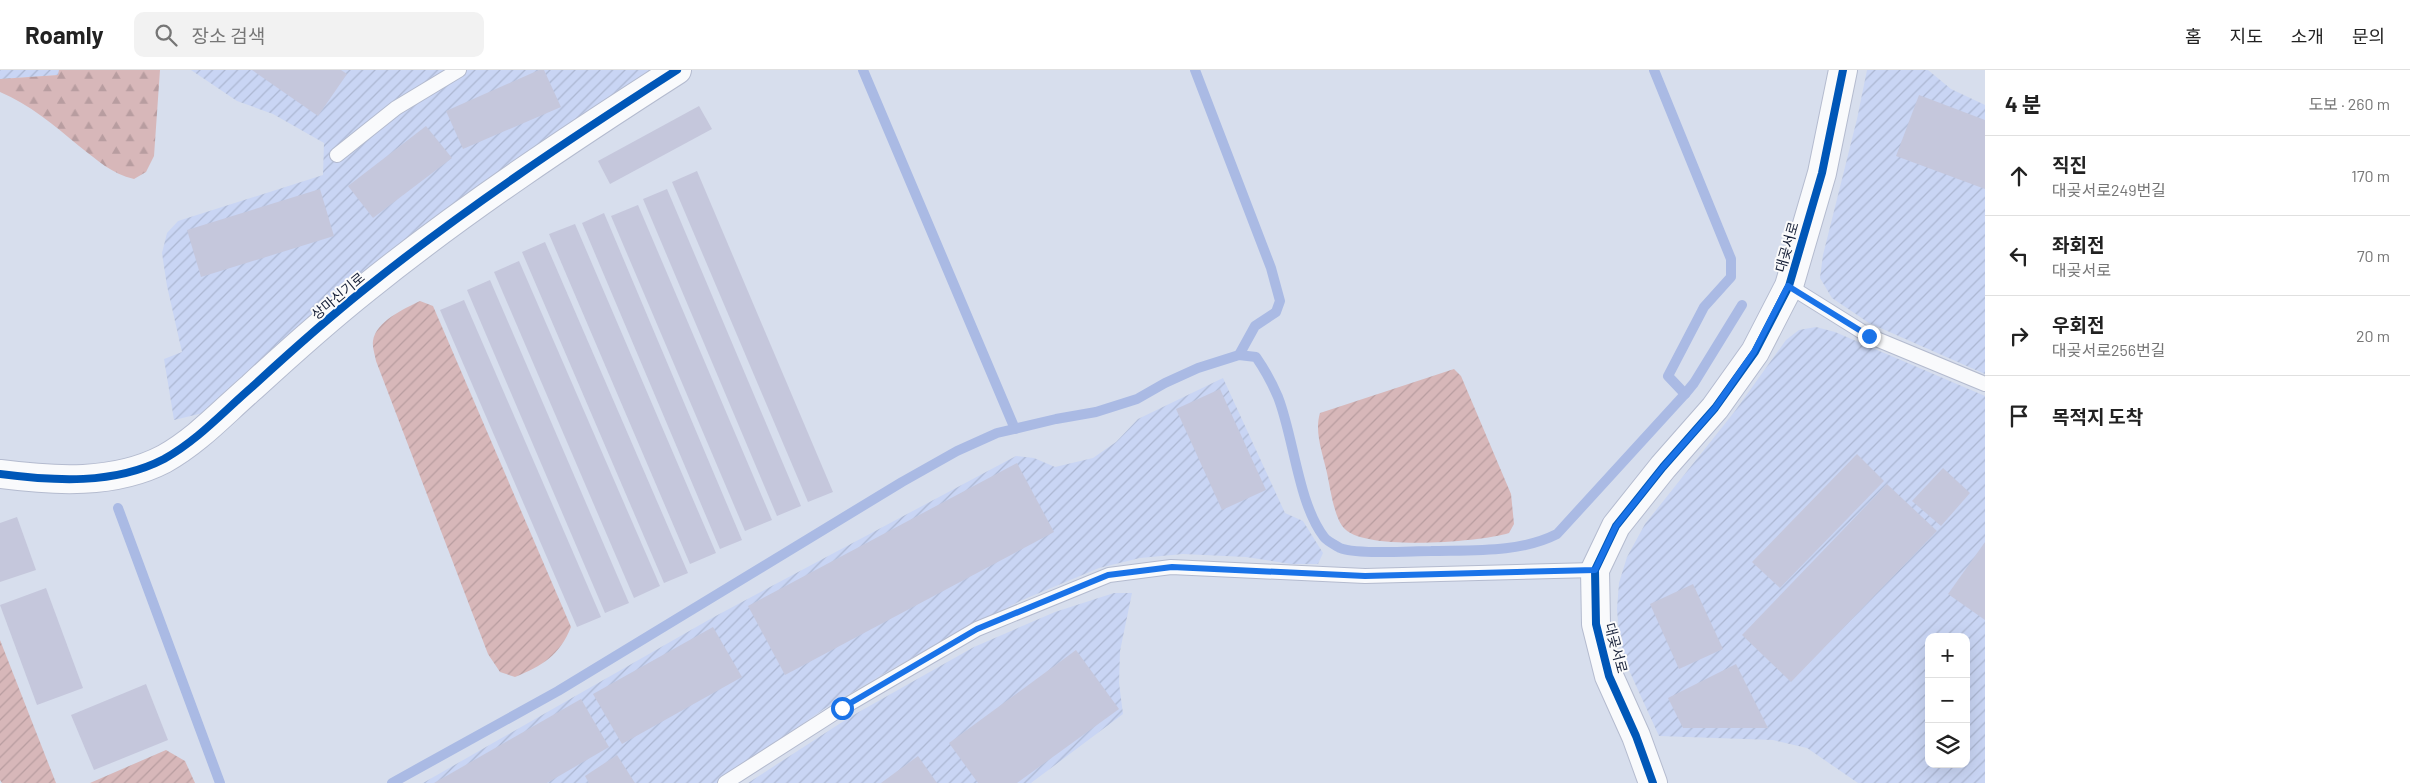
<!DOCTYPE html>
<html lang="ko">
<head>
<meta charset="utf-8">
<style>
  :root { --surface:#fff; --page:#f2f2f2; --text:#222; --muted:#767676; --line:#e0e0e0 }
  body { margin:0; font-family:Barlow,"Noto Sans KR",sans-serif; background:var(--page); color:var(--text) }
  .controls { position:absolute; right:15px; bottom:15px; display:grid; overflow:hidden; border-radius:10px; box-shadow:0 5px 20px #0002 }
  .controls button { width:45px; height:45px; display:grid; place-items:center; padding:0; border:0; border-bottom:1px solid var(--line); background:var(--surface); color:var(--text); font:25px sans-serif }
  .stop { position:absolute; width:15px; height:15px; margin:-11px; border:4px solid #1a73e8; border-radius:50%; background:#fff }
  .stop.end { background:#1a73e8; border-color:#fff; box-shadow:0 1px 5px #0008 }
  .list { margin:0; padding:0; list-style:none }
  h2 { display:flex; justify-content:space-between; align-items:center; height:65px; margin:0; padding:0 20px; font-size:21px }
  h2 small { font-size:16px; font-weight:400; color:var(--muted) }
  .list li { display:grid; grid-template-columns:32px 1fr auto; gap:15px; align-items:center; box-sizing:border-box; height:80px; padding:0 20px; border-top:1px solid var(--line) }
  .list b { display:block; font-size:19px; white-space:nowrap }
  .list p { margin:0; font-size:16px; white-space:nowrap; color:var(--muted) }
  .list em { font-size:16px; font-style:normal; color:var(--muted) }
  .icon { flex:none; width:28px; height:28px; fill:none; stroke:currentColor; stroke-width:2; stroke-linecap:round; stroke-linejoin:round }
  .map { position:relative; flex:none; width:1985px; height:713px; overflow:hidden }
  header { display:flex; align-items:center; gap:30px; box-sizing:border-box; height:70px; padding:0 25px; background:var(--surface); border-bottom:1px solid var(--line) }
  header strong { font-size:24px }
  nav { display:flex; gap:28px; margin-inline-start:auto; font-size:18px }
  .search { width:350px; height:45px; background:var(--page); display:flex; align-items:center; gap:12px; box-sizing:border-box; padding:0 18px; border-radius:10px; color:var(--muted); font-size:19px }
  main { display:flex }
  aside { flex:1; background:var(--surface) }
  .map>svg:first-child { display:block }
</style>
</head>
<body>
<header>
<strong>Roamly</strong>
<div class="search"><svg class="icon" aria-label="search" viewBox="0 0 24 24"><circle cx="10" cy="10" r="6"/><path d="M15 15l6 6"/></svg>장소 검색</div>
<nav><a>홈</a><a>지도</a><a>소개</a><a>문의</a></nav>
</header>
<main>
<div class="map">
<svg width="1985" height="713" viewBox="0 0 1985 713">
  <defs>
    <pattern id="industrial-furrows" width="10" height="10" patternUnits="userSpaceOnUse" patternTransform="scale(1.25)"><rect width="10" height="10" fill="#c9d5f4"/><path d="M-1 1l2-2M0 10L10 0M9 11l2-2" fill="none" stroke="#acb7d2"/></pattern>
    <pattern id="forest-firs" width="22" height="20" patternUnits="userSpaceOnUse" patternTransform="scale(1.25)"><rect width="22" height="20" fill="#d7b7b9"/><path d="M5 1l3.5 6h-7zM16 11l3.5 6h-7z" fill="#b89da0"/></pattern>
    <pattern id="garden-furrows" width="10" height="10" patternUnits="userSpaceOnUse" patternTransform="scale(1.25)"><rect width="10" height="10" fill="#d7b7b9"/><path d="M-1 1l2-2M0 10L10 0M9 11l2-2" fill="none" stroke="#b89da0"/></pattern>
  </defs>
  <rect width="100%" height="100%" fill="#d7deed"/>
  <!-- industrial -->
  <g fill="url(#industrial-furrows)" fill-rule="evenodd">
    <path d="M0,0H59V5L0,9Z"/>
    <path d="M191,0H656L307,250L233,314L203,343L174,350L164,289L182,282L167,216L162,183L167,163L178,151L323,105L324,73L273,44L237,31Z"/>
    <path d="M1867,0H1928L1951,19L1985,35V304L1869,253L1832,228L1820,208L1823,185L1857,49Z"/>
    <path d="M1816,257L1835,262L1985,326V713H1858L1807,678L1773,670L1659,666L1628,598L1619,565L1617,539L1619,513L1627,487L1645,454L1735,341L1786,270L1799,260ZM1929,567H1966V694H1929Z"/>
    <path d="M1223,308L1285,443L1303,451L1323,483L1318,494H1291L1246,487L1183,484L1140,488L1099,498L1020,531L897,596L824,639L717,713H423L712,548L1016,386L1034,388L1055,397L1093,388L1116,372L1138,349Z"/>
    <path d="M1114,523H1132L1120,581L1119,613L1123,644L1031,713H748L850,647L974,577L1055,542Z"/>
  </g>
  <!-- forest -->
  <path fill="url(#forest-firs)" d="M59,0H160L154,86L146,102L134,109C112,104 97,90 79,76C55,56 29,34 0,22V9L58,5Z"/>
  <!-- garden -->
  <g fill="url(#garden-furrows)">
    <path d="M420,231L433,236L571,557C560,585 542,596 515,607L500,602L488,584L376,291C375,285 372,277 373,271C376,251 404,239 420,231Z"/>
    <path d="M1454,299L1461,306L1511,424L1514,454L1509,463C1481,472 1361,482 1343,457C1334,446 1330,417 1327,403C1323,384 1314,362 1320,343Z"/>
    <path d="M0,570L56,713H2L0,710Z"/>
    <path d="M166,680L185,691L195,713H90Z"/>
  </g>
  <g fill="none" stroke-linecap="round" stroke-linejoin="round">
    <!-- stream -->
    <g stroke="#aabae4" stroke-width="10">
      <path d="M863,0L1015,359"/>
      <path d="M1195,0L1271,198L1280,231L1276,242L1255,256L1239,285"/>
      <path d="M1654,0L1731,189V207L1704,237L1668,306L1685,324"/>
      <path d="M118,438L220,713"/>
      <path d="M392,713L558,621L902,412L957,381L997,363L1056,349L1096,342L1137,329L1165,313L1198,298L1239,285L1256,287C1265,300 1272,313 1278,327C1294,368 1298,433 1324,467C1327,471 1335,475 1340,478C1357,485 1410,481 1431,481C1472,480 1520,483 1557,464L1685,324L1694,313L1742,235"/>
    </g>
  </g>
  <!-- building -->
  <g fill="#c5c7dc">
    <path d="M252,0H341L347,4L318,46Z"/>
    <path d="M539,0H544L561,37L463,79L446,41Z"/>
    <path d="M1919,25L1985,50V119L1896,86Z"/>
    <path d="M699,36L712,59L610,114L598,91Z"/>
    <path d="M426,56L452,88L373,148L348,116Z"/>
    <path d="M697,101L833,422L808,432L672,112Z"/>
    <path d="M320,119L334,166L201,207L187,160Z"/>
    <path d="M667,119L801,436L777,446L643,129Z"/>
    <path d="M638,135L772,450L745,461L611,146Z"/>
    <path d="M604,143L742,470L720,479L582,153Z"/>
    <path d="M575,154L716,483L690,494L549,164Z"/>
    <path d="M545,172L688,503L664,513L522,182Z"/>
    <path d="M519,191L660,516L634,528L494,202Z"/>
    <path d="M490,210L629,533L605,543L467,220Z"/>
    <path d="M464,230L601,547L577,557L440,240Z"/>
    <path d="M1220,319L1266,420L1222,440L1176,339Z"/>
    <path d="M1857,384L1884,411L1780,518L1752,492Z"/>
    <path d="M1017,393L1054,462L785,605L748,536Z"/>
    <path d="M1943,398L1970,423L1941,456L1912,431Z"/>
    <path d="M1887,414L1937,461L1791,612L1742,565Z"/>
    <path d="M17,447L36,500L0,512V453Z"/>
    <path d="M1985,472V550L1948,524Z"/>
    <path d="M1693,514L1723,579L1679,599L1650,534Z"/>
    <path d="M46,518L83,618L37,635L0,535Z"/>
    <path d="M713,557L742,607L622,674L593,624Z"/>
    <path d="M1076,580L1119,639L1017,713H978L949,673Z"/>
    <path d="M1736,594L1768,658H1683L1668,628Z"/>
    <path d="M146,614L168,670L94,700L71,645Z"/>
    <path d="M581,629L609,677L547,713H434Z"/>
    <path d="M617,685L635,713H589L585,706Z"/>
    <path d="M918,686L937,713H881Z"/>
  </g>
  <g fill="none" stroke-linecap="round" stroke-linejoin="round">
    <!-- service casing -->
    <g stroke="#b4bbcf" stroke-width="16">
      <g id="service">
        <path d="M337,85L396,38L459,0"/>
        <path d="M1789,216L1869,266L1985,314"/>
        <path d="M725,713L842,638L977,559L1109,505L1171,497L1365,506L1595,500"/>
      </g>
    </g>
    <!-- minor casing -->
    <g stroke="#b4bbcf" stroke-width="30">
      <path id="minor" d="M0,404C54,411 114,415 164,389C198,370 223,342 252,317C289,283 327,249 366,218C464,139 571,68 677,0"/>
    </g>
    <!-- tertiary casing -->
    <g stroke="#b4bbcf" stroke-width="30">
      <path id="tertiary" d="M1653,713L1636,666L1609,606L1596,554L1595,500L1616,456L1663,397L1715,338L1755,282L1789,216L1822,103L1843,0"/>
    </g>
    <!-- service -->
    <use href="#service" stroke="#f9fafc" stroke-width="14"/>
    <!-- minor -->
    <use href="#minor" stroke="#f9fafc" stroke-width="28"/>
    <!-- tertiary -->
    <use href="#tertiary" stroke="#f9fafc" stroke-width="28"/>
    <!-- cycleway casing -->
    <g stroke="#fbfbfb" stroke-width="11">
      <g id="cycleway">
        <path d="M0,404C54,411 114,415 164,389C198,370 223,342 252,317C289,283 327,249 366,218C464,139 571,68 677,0"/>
        <path d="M1653,713L1636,666L1609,606L1596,554L1595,500L1616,456L1663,397L1715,338L1755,282L1789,216L1822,103L1843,0"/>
      </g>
    </g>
    <!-- cycleway -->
    <use href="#cycleway" stroke="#0057b8" stroke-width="8"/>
  </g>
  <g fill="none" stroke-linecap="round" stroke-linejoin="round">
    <!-- route -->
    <path stroke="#1a73e8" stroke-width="6" d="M842,638L977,559L1108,505L1172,497L1365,506L1595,500L1616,456L1663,397L1715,338L1754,282L1788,216L1869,266"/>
  </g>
  <g text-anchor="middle" stroke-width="4" stroke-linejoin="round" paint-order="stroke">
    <!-- street labels -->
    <g font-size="14" fill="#172038" stroke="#fbfbfb">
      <text transform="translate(1787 177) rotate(-74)" y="5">대곶서로</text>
      <text transform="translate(338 226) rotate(-40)" y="5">상마신기로</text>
      <text transform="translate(1616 578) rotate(75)" y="5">대곶서로</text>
    </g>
  </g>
</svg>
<div class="controls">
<button>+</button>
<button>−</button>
<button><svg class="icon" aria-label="layers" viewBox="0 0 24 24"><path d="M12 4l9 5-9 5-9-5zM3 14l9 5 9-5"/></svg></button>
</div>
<div class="stop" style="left:842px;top:638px"></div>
<div class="stop end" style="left:1869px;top:266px"></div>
</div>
<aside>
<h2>4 분<small>도보 · 260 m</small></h2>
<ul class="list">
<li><svg class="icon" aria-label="ahead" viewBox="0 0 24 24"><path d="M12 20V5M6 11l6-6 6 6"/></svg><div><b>직진</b><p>대곶서로249번길</p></div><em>170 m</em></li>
<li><svg class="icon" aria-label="left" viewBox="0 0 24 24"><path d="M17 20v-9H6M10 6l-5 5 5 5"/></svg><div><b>좌회전</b><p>대곶서로</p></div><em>70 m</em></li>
<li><svg class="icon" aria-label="right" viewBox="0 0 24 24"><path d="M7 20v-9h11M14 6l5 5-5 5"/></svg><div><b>우회전</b><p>대곶서로256번길</p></div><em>20 m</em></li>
<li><svg class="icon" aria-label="arrive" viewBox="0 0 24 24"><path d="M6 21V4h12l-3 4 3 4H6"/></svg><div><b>목적지 도착</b></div></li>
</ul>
</aside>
</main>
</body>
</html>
